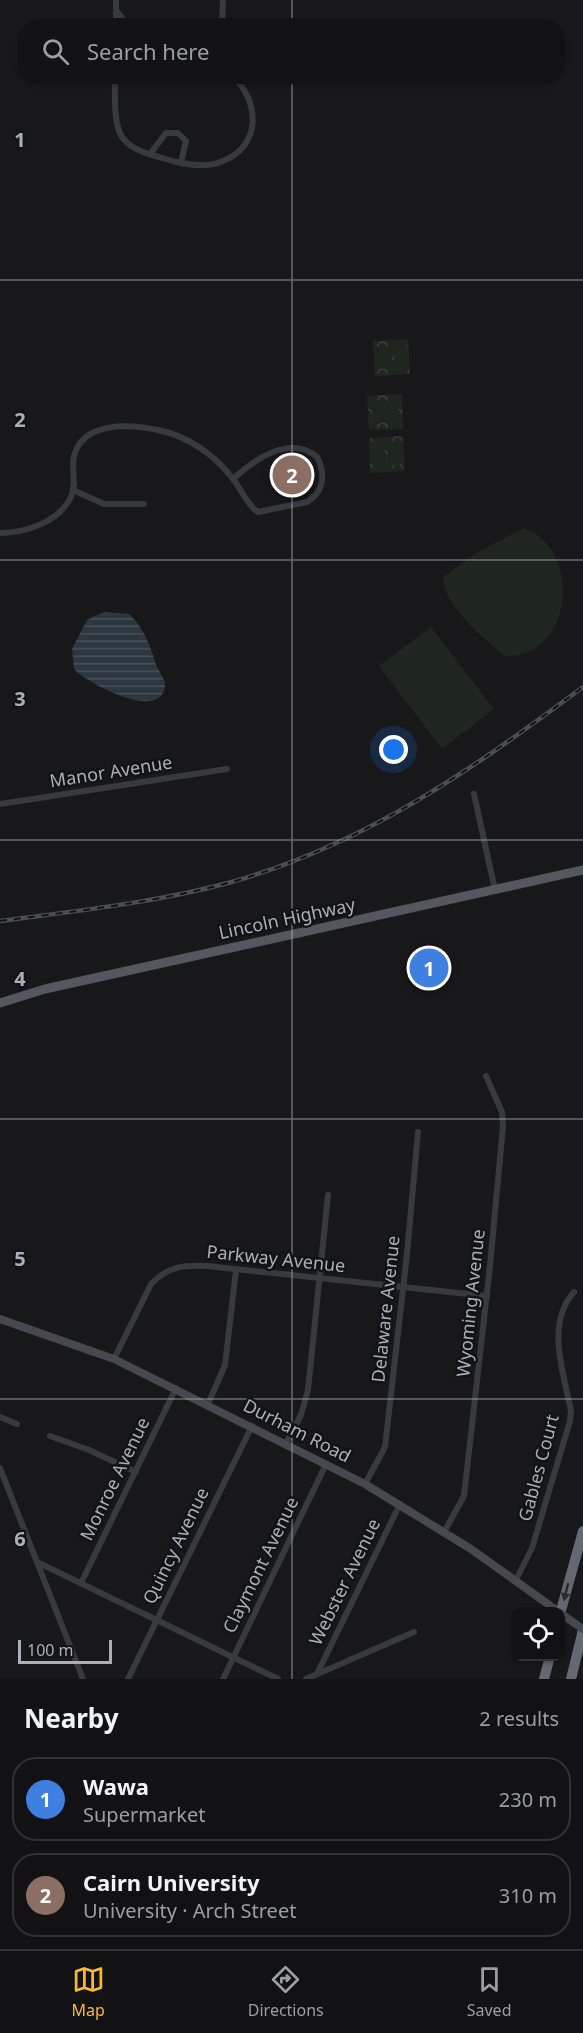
<!DOCTYPE html>
<html lang="en">
<head>
<meta charset="utf-8">
<style>
  :root { --surface:#121214; --page:#1b1b1d; --text:#f1f3f6; --muted:#9c9ea0; --line:#313234; --accent:#fdb92d }
  body { margin:0; font-family:"Noto Sans",sans-serif; background:var(--page); color:var(--text) }
  .controls { position:absolute; right:18px; bottom:18px; display:grid; overflow:hidden; border-radius:12px; box-shadow:0 2px 4px #0004 }
  .controls button { width:54px; height:54px; display:grid; place-items:center; padding:0; border:0; border-bottom:2px solid var(--line); background:var(--surface); color:var(--text); font:30px sans-serif }
  .scale { position:absolute; left:18px; bottom:15px; width:94px; box-sizing:border-box; padding-left:6px; border:3px solid #aaafbb; border-top:0; font-size:16px; line-height:21px; white-space:nowrap; color:#aaafbb; -webkit-text-stroke:4px #131316; paint-order:stroke }
  .you { position:absolute; left:394px; top:750px; width:21px; height:21px; margin:-15px; border:4px solid #fff; border-radius:50%; background:#1a73e8; box-shadow:0 0 0 9px #1a73e833 }
  .badge { display:grid; place-items:center; width:39px; height:39px; border-radius:50%; background:var(--accent); color:#fff; font-size:20px; font-weight:700 }
  .pin { position:absolute; translate:-50% -50%; border:3px solid #fff; box-shadow:0 2px 6px #0006 }
  .list { margin:0; padding:0; list-style:none }
  h2 { display:flex; justify-content:space-between; align-items:center; height:78px; margin:0; padding:0 24px; font-size:26px }
  h2 small { font-size:20px; font-weight:400; color:var(--muted) }
  .list li { display:grid; grid-template-columns:39px 1fr auto; gap:18px; align-items:center; box-sizing:border-box; height:84px; margin:0 12px 12px; padding:0 12px; border:2px solid var(--line); border-radius:24px }
  .list b { display:block; font-size:22px; white-space:nowrap }
  .list p { margin:0; font-size:20px; white-space:nowrap; color:var(--muted) }
  .list em { font-size:20px; font-style:normal; color:var(--muted) }
  .icon { flex:none; width:33px; height:33px; fill:none; stroke:currentColor; stroke-width:2; stroke-linecap:round; stroke-linejoin:round }
  .map { position:relative; flex:none; width:583px; height:1679px; overflow:hidden }
  .search { position:absolute; background:var(--surface); box-shadow:0 2px 4px #0004; left:18px; right:18px; top:18px; height:66px; display:flex; align-items:center; gap:15px; box-sizing:border-box; padding:0 21px; border-radius:24px; color:var(--muted); font-size:22px }
  .sheet { height:270px; background:var(--surface) }
  nav { display:flex; justify-content:space-around; align-items:center; box-sizing:border-box; height:84px; border-top:2px solid var(--line); background:var(--surface); font-size:16px; color:var(--muted) }
  nav a { display:grid; justify-items:center; gap:3px }
  nav .on { color:var(--accent) }
  .map>svg:first-child { display:block }
</style>
</head>
<body>
<div class="map">
<svg width="583" height="1679" viewBox="0 0 583 1679">
  <defs>
    <pattern id="park-crowns" width="20" height="18" patternUnits="userSpaceOnUse" patternTransform="scale(1.5)"><rect width="20" height="18" fill="#1e261f"/><path d="M2 6a3 3 0 1 1 6 0M12 15a3 3 0 1 1 6 0" fill="none" stroke="#3c433e"/></pattern>
    <pattern id="water-rules" width="6" height="5" patternUnits="userSpaceOnUse" patternTransform="scale(1.5)"><rect width="6" height="5" fill="#2d3740"/><path d="M0 2.5h6" fill="none" stroke="#49515a"/></pattern>
  </defs>
  <rect width="100%" height="100%" fill="#18181b"/>
  <!-- park -->
  <g fill="url(#park-crowns)">
    <path d="M408,339L410,374L375,376L373,341Z"/>
    <path d="M402,394L403,429L369,430L367,396Z"/>
    <path d="M403,436L405,471L370,473L369,438Z"/>
  </g>
  <!-- pitch -->
  <g fill="#1e261f">
    <path d="M405,345L406,368H395L394,346Z"/>
    <path d="M389,346L390,369H379L378,347Z"/>
    <path d="M398,400L399,423H388L387,401Z"/>
    <path d="M372,401H382L383,423L373,424Z"/>
    <path d="M384,443L385,465L374,466L373,444Z"/>
    <path d="M389,443H400V465L390,466Z"/>
    <path d="M524,528C583,549 574,659 504,656C484,638 443,606 443,577L476,553Z"/>
    <path d="M431,627L494,709L442,749L379,666Z"/>
  </g>
  <!-- water -->
  <path fill="url(#water-rules)" d="M104,612L129,614C143,627 150,644 155,662C157,670 166,678 165,687C159,722 87,683 74,669L72,649L87,620Z"/>
  <g fill="none" stroke-linecap="round" stroke-linejoin="round">
    <!-- minor -->
    <g stroke="#393a40" stroke-width="6">
      <path d="M116,10L128,26"/>
      <path d="M116,26V0"/>
      <path d="M222,26L223,0"/>
      <path d="M115,76C114,143 116,147 181,163"/>
      <path d="M150,154L166,133H178L186,141L181,163C196,166 210,167 223,161C262,146 260,100 232,76"/>
      <path d="M73,490L104,504H144"/>
      <path d="M0,533C25,533 59,522 71,497C77,485 71,469 74,456C83,421 130,424 158,430C188,436 215,455 233,479C241,489 247,505 258,512L307,502C324,492 326,474 317,457C290,434 254,460 233,479"/>
      <path d="M474,794L495,890"/>
      <path d="M0,804L227,769"/>
      <path d="M114,1359L151,1284C168,1266 184,1265 207,1266L487,1296"/>
      <path d="M208,1404L225,1365L236,1270"/>
      <path d="M0,1417L17,1424"/>
      <path d="M50,1436L89,1450L136,1472"/>
      <path d="M286,1443L301,1415L308,1390L328,1195"/>
      <path d="M0,1468L83,1679"/>
      <path d="M365,1484L385,1447L407,1254L418,1132"/>
      <path d="M444,1532L464,1496L490,1266L503,1126L502,1112L486,1076"/>
      <path d="M37,1562L278,1679"/>
      <path d="M516,1580L532,1548L570,1421L571,1411C564,1374 545,1324 574,1292"/>
      <path d="M81,1583L176,1388"/>
      <path d="M317,1674L400,1504"/>
      <path d="M128,1679L252,1426"/>
      <path d="M223,1679L326,1464"/>
      <path d="M306,1679L414,1632"/>
    </g>
    <!-- secondary -->
    <path stroke="#474950" stroke-width="8" d="M0,1319L114,1359L365,1484L471,1549L559,1612"/>
    <!-- primary -->
    <path stroke="#55575f" stroke-width="9" d="M0,1003L45,989L583,870"/>
    <!-- motorway -->
    <g stroke="#656871" stroke-width="10">
      <path d="M560,1614L583,1531"/>
      <path d="M544,1679L550,1656"/>
      <path d="M571,1679L583,1630"/>
    </g>
    <!-- rail casing -->
    <g stroke="#4c4e55" stroke-width="4.5">
      <path id="rail" d="M0,921C76,911 153,903 228,883C365,845 471,770 583,687"/>
    </g>
    <!-- rail -->
    <use href="#rail" stroke="#131316" stroke-width="2" stroke-dasharray="7" stroke-linecap="butt"/>
    <!-- secondary-bridge -->
    <path stroke="#474950" stroke-width="8" d="M560,1613L583,1629"/>
  </g>
  <!-- one-way arrows -->
  <defs><path id="oneway-solid" d="M-6-.8H1V-3.2L6.5 0L1 3.2V.8H-6Z" transform="scale(1.5)"/></defs>
  <use fill="#28282d" href="#oneway-solid" transform="translate(566 1592) rotate(104)"/>
  <!-- grid -->
  <path fill="none" stroke="#aaafbb" stroke-width="1.5" stroke-opacity="0.55" d="M292,0V26M292,76V1679M0,280H583M0,560H583M0,840H583M0,1119H583M0,1399H583"/>
  <g text-anchor="middle" stroke-width="5" stroke-linejoin="round" paint-order="stroke">
    <!-- street labels -->
    <g font-size="18" fill="#aaafbb" stroke="#131316">
      <text transform="translate(111 772) rotate(-9)" y="6">Manor Avenue</text>
      <text transform="translate(287 919) rotate(-12)" y="6">Lincoln Highway</text>
      <text transform="translate(276 1259) rotate(6)" y="6">Parkway Avenue</text>
      <text transform="translate(471 1303) rotate(-84)" y="6">Wyoming Avenue</text>
      <text transform="translate(386 1309) rotate(-84)" y="6">Delaware Avenue</text>
      <text transform="translate(297 1431) rotate(27)" y="6">Durham Road</text>
      <text transform="translate(539 1468) rotate(-75)" y="6">Gables Court</text>
      <text transform="translate(115 1479) rotate(-64)" y="6">Monroe Avenue</text>
      <text transform="translate(176 1546) rotate(-64)" y="6">Quincy Avenue</text>
      <text transform="translate(261 1565) rotate(-64)" y="6">Claymont Avenue</text>
      <text transform="translate(345 1582) rotate(-64)" y="6">Webster Avenue</text>
    </g>
  </g>
  <g font-size="20" text-anchor="middle" font-weight="bold" fill="#aaafbb" stroke="#131316" stroke-width="5" stroke-linejoin="round" paint-order="stroke">
    <text x="20" y="147">1</text>
    <text x="20" y="427">2</text>
    <text x="20" y="706">3</text>
    <text x="20" y="986">4</text>
    <text x="20" y="1266">5</text>
    <text x="20" y="1546">6</text>
  </g>
</svg>
<div class="controls">
<button><svg class="icon" aria-label="locate" viewBox="0 0 24 24"><circle cx="12" cy="12" r="6"/><path d="M12 2v4M12 18v4M2 12h4M18 12h4"/></svg></button>
</div>
<div class="scale">100 m</div>
<div class="you"></div>
<div class="pin badge" style="left:429px;top:968px;background:#3f7fe0">1</div>
<div class="pin badge" style="left:292px;top:475px;background:#8d6e63">2</div>
<div class="search"><svg class="icon" aria-label="search" viewBox="0 0 24 24"><circle cx="10" cy="10" r="6"/><path d="M15 15l6 6"/></svg>Search here</div>
</div>
<section class="sheet">
<h2>Nearby<small>2 results</small></h2>
<ul class="list">
<li><span class="badge" style="background:#3f7fe0">1</span><div><b>Wawa</b><p>Supermarket</p></div><em>230 m</em></li>
<li><span class="badge" style="background:#8d6e63">2</span><div><b>Cairn University</b><p>University · Arch Street</p></div><em>310 m</em></li>
</ul>
</section>
<nav>
<a class="on"><svg class="icon" aria-label="map" viewBox="0 0 24 24"><path d="M3 6l6-2 6 2 6-2v14l-6 2-6-2-6 2zM9 4v14M15 6v14"/></svg>Map</a>
<a><svg class="icon" aria-label="directions" viewBox="0 0 24 24"><path d="M12 3l9 9-9 9-9-9zM9 14v-3h6M13 9l2 2-2 2"/></svg>Directions</a>
<a><svg class="icon" aria-label="saved" viewBox="0 0 24 24"><path d="M7 4h10v16l-5-4-5 4z"/></svg>Saved</a>
</nav>
</body>
</html>
